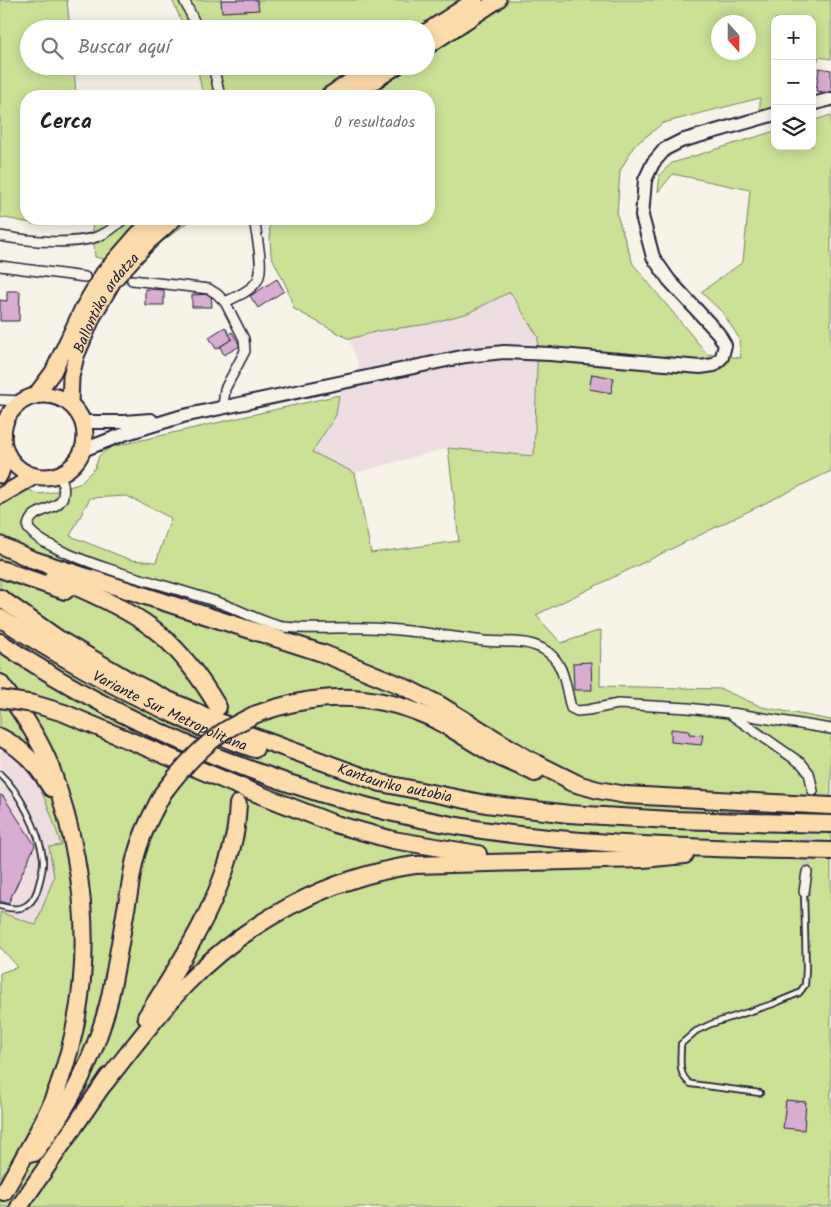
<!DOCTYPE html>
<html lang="es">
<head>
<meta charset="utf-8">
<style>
  :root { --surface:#fff; --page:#f6f6f6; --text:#222; --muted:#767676; --line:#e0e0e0 }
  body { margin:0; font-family:Kalam,sans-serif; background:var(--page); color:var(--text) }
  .controls { position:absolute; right:15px; top:15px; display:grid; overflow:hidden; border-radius:10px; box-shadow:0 2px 12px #0003 }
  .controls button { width:45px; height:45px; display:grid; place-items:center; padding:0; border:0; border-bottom:1px solid var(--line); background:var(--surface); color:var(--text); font:25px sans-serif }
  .compass { position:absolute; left:711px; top:15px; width:45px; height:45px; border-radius:50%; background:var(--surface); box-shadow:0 2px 12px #0003; rotate:159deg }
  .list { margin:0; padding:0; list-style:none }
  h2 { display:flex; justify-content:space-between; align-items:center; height:65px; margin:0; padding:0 20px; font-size:21px }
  h2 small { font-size:16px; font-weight:400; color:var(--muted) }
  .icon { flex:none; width:28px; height:28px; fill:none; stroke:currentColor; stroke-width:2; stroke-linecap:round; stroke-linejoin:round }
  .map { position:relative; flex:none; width:831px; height:1207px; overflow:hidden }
  .search { position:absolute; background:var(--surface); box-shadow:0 2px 12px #0003; left:20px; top:20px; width:415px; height:55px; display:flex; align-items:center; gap:12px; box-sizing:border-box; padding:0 18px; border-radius:28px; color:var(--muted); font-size:19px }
  .panel { position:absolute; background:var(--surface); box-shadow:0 2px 12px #0003; left:20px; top:90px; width:415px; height:135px; border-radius:20px }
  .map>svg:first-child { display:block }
</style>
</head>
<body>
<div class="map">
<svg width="831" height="1207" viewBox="0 0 831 1207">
  <rect width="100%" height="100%" fill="#f7f3e8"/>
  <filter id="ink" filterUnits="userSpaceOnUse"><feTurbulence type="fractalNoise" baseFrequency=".02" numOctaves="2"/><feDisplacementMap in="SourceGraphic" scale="10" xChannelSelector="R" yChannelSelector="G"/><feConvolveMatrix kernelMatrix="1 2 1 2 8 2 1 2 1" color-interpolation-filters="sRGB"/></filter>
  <g filter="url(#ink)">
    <!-- built -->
    <g fill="#eedee1">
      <path d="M509,292L538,337L534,456L448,448L355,473L312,452L336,415L339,395L359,366L349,339L379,331L428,324L468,313Z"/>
      <path d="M0,746L23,765L39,785L52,814L62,846L49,847L55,877L36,925L0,912Z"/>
    </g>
    <!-- green -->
    <g fill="#cbe196" stroke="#768268" fill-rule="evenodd">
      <path d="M0,0H67L70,29H29V66H74L76,96H26V219H192L163,241L137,267L95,257L92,223L36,224L0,217Z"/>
      <path d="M172,0H831V59L819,57L816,65L812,69V19H775V108L760,113V98L663,123L634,146L620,171L617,215L633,264L707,354L741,358L739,338L723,313L701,292L743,262L750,190L673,174L658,192L660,174L672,163L775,131V146H812V121L831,115V471L536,615L561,643L601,630L600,686L721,689L762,707L831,720V1207H0V973L18,967L1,948H0V912L36,925L54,877L49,847L61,845C50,811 43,783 15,758C10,754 6,749 0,746V474L37,494L49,493L79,484L95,468L99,456L111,447L339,395L336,415L312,452L355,473L371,553L459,541L448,448L534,456L538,337L510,292L468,313L428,324L379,331L349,339L294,309L287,288L271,255L269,219H429V96H203L197,66H426V29H185ZM718,22H748V52H718ZM127,496L171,518L156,562L131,560L70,536L90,498Z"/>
    </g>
    <!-- building -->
    <g fill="#d8add1" stroke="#22223b">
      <path d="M221,0H257L259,10L222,12Z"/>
      <path d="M819,68L831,70V93L816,91Z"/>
      <path d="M277,279L284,291L258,308L250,296Z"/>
      <path d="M145,289L164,290V305H145Z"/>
      <path d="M7,291H20L19,321H0V300L7,301Z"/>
      <path d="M211,294L212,307H192V295Z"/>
      <path d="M225,327L232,339L216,349L209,337Z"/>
      <path d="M232,332L240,346L224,355L220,347L232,339L229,334Z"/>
      <path d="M592,374L614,378L611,393L589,389Z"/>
      <path d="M591,662L592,690H574L573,663Z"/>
      <path d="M671,729L689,731V734L703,735L701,745L671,742Z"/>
      <path d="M0,795L3,796L35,845L8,904L0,901Z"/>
      <path d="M786,1100L806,1102L804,1130L783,1128Z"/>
    </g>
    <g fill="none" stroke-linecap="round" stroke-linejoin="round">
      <!-- street-tunnel -->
      <g stroke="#ccc9c5" stroke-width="9" stroke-dasharray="9 4.5" stroke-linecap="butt">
        <path d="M85,277L132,280"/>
        <path d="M807,872L812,802"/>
      </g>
      <!-- highway-tunnel -->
      <path stroke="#ccc9c5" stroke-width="16" stroke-dasharray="16 8" stroke-linecap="butt" d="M224,728L232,757L237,797"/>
      <!-- lane casing -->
      <g stroke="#22223b" stroke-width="8">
        <g id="lane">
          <path d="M0,774C20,792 39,831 43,858C44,870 40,880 37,891C30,910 17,911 0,906"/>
          <path d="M760,1093L691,1084C677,1075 681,1059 681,1044L696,1031L711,1024L773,1004L799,993L805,985L806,969L804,892"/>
        </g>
      </g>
      <!-- street casing -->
      <g stroke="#22223b" stroke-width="12">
        <g id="street">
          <path d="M184,0L198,29"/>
          <path d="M213,66L220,96"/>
          <path d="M0,236C27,241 82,247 105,233C112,230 118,223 124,219"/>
          <path d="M0,266L85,277"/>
          <path d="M132,280L209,289L217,294L225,302L244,339L245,351L225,389L223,407"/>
          <path d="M225,302C235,297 251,291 257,281C265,269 256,234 254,219"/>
          <path d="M0,400L23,401"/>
          <path d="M60,474C77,520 29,500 28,528C36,539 50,545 62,551C113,574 168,585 220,603C238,609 267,625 284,627C312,630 340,627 367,628C407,629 445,636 484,641C505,643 524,639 543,649C565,661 565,686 571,708L577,711L588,710L618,704L688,708L729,713L802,764L809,773L813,791"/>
          <path d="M732,713L831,729"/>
          <path d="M804,892L807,872"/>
        </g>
      </g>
      <!-- secondary casing -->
      <g stroke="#22223b" stroke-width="16">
        <g id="secondary">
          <path d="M812,104L831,99"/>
          <path d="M83,422H124L151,420"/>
          <path d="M83,450L127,433L183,416L466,356L504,352L550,354L700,367L714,365L722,357L725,345L718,333L669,280L653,257L642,216L645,180L653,163L665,149L681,141L775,114"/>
        </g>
      </g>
      <!-- primary casing -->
      <g stroke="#22223b" stroke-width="19">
        <g id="primary">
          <path d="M426,32L475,0"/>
          <path d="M426,47L498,0"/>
          <path d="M328,96L374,66"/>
          <path d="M351,96L397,66"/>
          <circle cx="44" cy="436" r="41"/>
          <path d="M35,396L53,372L82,310L103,274L138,234L154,219"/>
          <path id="s1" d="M70,404L71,377L76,356L93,316L113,281L147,243L174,219"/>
          <path d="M0,475L7,454"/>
          <path d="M0,496L35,476"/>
        </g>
      </g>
      <!-- highway casing -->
      <g stroke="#22223b" stroke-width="20">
        <g id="highway">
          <path d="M0,430L3,434"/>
          <path d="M0,545L31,559L322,653L400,685L440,705L528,759L580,785"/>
          <path d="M0,569L65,591"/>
          <path d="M53,577C85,590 135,612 161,635C184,655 202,680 218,707"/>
          <path id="s2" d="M0,598L60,640L132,682L166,699L252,736L381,783L486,804L569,814L671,820L831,824"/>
          <path id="s3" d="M0,618C55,654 111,686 171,713C198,726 226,740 255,749"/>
          <path d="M0,642C152,745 346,817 529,836C629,847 731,849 831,851"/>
          <path d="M0,683C20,710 41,740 52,771C90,876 96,982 58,1087C44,1124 23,1158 4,1192"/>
          <path d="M34,704L64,713L248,790L335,824L393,840L478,854"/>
          <path d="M254,715C313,693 368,691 427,716C450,726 471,742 493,754C507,761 521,766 535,773"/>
          <path d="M0,737C22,748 39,767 51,788"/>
          <path d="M570,782L598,790L626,795L831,806"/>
          <path d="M146,1017C181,962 220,903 234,838C237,827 237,815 238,804"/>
          <path d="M104,1084C130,1051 156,1016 186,984C246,922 329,877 415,865L643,859L685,855"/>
          <path d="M34,1153C69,1108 95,1057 109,1001C117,965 122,929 129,893C131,879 133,865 137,852C143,831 153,812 163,793"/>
          <path d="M19,1207L109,1076"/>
        </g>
      </g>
      <!-- lane -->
      <use href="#lane" stroke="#f7f3e8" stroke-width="4.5"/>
      <!-- street -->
      <use href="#street" stroke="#f7f3e8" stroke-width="9"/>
      <!-- secondary -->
      <use href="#secondary" stroke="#f7f3e8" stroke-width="12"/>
      <!-- primary -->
      <use href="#primary" stroke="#fddcac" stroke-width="15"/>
      <!-- highway -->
      <use href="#highway" stroke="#fddcac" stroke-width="16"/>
      <!-- highway-bridge casing -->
      <g stroke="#22223b" stroke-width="20" stroke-linecap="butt">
        <g id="highway-bridge">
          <path d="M0,699L34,704"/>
          <path d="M163,793C180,770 197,751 220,734C230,727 242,721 254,715"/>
        </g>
      </g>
      <!-- highway-bridge -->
      <use href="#highway-bridge" stroke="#fddcac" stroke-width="16"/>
    </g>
  </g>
  <g text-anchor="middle" stroke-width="5" stroke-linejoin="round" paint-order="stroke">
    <!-- street labels -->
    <g font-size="15" fill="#22223b" stroke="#f7f3e8">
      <text dy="5" stroke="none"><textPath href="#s1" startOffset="110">Ballontiko ardatza</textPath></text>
      <text dy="5" stroke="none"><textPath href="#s3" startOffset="194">Variante Sur Metropolitana</textPath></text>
      <text dy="5" stroke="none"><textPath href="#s2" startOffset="439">Kantauriko autobia</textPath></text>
    </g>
  </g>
</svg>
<div class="controls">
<button>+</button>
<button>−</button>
<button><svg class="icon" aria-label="layers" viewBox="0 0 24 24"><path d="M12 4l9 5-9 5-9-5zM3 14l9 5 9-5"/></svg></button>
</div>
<svg class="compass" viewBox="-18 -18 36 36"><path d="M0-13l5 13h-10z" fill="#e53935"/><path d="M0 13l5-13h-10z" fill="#767676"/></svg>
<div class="search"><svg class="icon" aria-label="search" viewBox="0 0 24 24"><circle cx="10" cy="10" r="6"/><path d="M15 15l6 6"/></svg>Buscar aquí</div>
<section class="panel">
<h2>Cerca<small>0 resultados</small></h2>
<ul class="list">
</ul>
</section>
</div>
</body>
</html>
